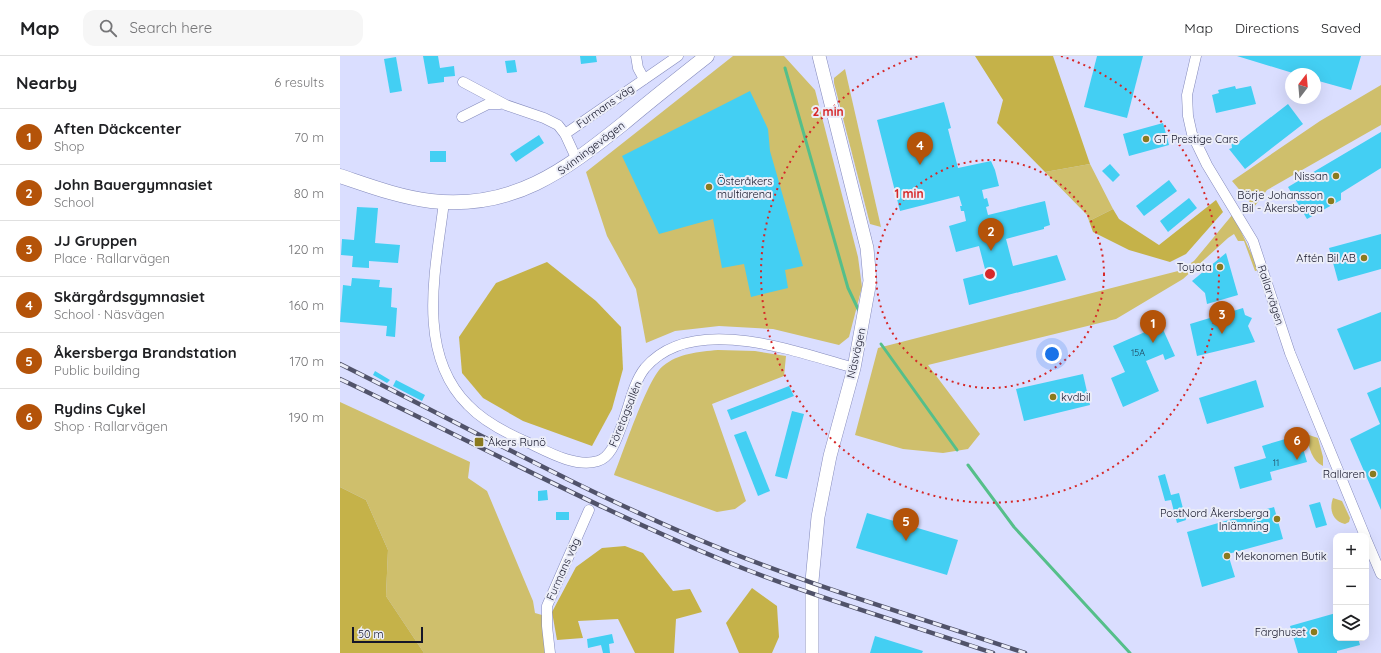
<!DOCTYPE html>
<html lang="en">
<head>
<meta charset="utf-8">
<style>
  :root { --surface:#fff; --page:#f6f6f6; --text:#202124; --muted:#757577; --line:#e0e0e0; --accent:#b45309 }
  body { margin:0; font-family:Quicksand,sans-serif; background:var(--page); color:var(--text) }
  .controls { position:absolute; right:12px; bottom:12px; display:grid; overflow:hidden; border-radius:8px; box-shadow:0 4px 16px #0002 }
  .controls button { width:36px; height:36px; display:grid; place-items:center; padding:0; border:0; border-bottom:1px solid var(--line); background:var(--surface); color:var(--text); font:20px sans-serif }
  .compass { position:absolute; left:945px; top:12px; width:36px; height:36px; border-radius:50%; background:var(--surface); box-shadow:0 4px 16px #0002; rotate:16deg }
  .scale { position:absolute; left:12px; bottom:10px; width:71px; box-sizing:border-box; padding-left:4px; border:2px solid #151629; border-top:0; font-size:11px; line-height:14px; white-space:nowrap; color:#151629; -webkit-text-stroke:3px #ebedf8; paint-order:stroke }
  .you { position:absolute; left:712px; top:298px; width:14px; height:14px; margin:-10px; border:3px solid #fff; border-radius:50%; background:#1a73e8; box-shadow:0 0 0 6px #1a73e833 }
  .badge { display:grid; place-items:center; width:26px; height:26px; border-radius:50%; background:var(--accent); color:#fff; font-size:13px; font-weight:700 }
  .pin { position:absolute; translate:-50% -33px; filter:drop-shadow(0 1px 2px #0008) }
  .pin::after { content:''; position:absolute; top:21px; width:14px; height:12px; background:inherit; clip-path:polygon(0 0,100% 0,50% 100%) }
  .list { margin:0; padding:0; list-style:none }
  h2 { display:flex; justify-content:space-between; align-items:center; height:52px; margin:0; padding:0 16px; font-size:17px }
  h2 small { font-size:13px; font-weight:400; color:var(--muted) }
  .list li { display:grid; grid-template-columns:26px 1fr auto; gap:12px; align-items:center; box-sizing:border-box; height:56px; padding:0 16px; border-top:1px solid var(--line) }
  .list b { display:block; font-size:15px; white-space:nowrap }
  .list p { margin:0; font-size:13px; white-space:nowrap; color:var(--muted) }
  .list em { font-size:13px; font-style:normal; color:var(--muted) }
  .icon { flex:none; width:22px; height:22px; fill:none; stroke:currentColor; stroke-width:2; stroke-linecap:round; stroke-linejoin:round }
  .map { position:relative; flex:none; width:1041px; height:597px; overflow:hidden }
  header { display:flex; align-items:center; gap:24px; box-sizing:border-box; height:56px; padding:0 20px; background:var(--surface); border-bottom:1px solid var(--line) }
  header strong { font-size:19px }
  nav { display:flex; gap:22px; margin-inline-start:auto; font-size:14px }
  .search { width:280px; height:36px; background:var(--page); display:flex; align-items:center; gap:10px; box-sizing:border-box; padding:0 14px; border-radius:12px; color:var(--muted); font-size:15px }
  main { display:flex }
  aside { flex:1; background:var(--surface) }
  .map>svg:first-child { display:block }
</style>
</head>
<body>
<header>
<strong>Map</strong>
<div class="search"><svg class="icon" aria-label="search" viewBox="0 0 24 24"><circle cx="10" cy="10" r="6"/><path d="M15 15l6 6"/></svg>Search here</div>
<nav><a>Map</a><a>Directions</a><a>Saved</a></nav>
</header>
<main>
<aside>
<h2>Nearby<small>6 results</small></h2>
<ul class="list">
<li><span class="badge">1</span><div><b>Aften Däckcenter</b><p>Shop</p></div><em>70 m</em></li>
<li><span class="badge">2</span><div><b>John Bauergymnasiet</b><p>School</p></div><em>80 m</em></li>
<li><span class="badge">3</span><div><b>JJ Gruppen</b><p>Place · Rallarvägen</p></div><em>120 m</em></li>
<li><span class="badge">4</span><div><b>Skärgårdsgymnasiet</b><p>School · Näsvägen</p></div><em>160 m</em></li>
<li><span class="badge">5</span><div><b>Åkersberga Brandstation</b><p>Public building</p></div><em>170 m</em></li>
<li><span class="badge">6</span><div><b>Rydins Cykel</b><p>Shop · Rallarvägen</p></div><em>190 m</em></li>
</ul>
</aside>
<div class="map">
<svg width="1041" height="597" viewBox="0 0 1041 597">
  <rect width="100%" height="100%" fill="#dadeff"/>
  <!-- green -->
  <g fill="#cfbf6c">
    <path d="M393,0H444L475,34L518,201L522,231L509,281L499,289L433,273L379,270L335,275L306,287L296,233L267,180L246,116Z"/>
    <path d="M505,13L541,171L530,168L494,27V22Z"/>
    <path d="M1041,29V69L927,134L914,151L892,125L980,65Z"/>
    <path d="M750,108L773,153L749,165L747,159L705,116Z"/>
    <path d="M893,158L919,214L915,215L904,185H898L894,178L888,182L843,223L776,263L588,309L640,378L628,393L603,397L563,393L515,379L538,292L838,215L854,205Z"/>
    <path d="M378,294L415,295L446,300L444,320L372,348L406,445L395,453L377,456L274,419C283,397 308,321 323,310C339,297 358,296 378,294Z"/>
    <path d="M0,346L130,406L128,422L147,435L193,545L195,557L202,559L206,597H84L46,540L48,494L26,444L0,431Z"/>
    <path d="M969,379L978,382L983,401V410C972,405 969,392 967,381Z"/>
    <path d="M993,442L1002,445L1010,462L1009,466L1005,468C992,465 989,453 993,442Z"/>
  </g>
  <!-- forest -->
  <g fill="#c5b249">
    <path d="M635,0H713L750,108L705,116L657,67L663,44Z"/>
    <path d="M876,144L883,156L846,198L830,206L789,194L753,176L749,165L773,153L779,163L819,189Z"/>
    <path d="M207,206L256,245L281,271L283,313L272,353L252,390L183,365L143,342L122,317L119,281L156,227Z"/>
    <path d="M0,431L26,444L48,494L46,540L84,597H0Z"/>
    <path d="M285,490L303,497L333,535L350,533L362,556L336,563L334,597H295L278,563L238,565L243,582L217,584L212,556L236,511L262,492Z"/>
    <path d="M412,532L437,550L439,581L432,597H399L386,567Z"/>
  </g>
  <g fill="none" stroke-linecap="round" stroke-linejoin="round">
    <!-- stream -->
    <g stroke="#55bf8a" stroke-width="3">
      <path d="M445,12L508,232L519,255"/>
      <path d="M541,288L617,394"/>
      <path d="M628,409L674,471L790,597"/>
    </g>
  </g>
  <!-- building -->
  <g fill="#43cff3">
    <path d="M83,0H98L100,12L114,10L115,20L104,21V26L88,28Z"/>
    <path d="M240,0H256L257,6L241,8Z"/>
    <path d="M757,0H803L787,62L744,51Z"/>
    <path d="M897,0H1021L1011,34L975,24V18H956Z"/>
    <path d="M56,1L62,35L50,37L44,3Z"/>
    <path d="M175,4L177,16L167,17L165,5Z"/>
    <path d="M895,30L896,33L911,30L916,48L876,57L872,39L879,37L878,34Z"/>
    <path d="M410,35L428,73L430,95L463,210L445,214L448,232L411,241L404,208L382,212L373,163L319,178L282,100Z"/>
    <path d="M604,46L611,72L608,73L618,112L651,105L655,114L659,130L642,134L644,143L647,142L649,150L646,151L648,159L705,145L710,169L704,171V173L666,183L673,210L717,199L726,224L629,249L623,223L646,217L639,190L616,196L609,170L626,165L624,155H621L620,150H622L619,140L560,155L537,64Z"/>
    <path d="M948,48L963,68L905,113L889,93L892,92L891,85L894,83L900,85Z"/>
    <path d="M823,67L829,89L789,100L783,78Z"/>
    <path d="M1041,76V112L1001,137V144L967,163L948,131Z"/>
    <path d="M199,79L204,87L176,106L170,98Z"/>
    <rect x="90" y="95" width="16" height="11"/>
    <path d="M770,108L780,119L773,126L762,115Z"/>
    <path d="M829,124L837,135L804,160L796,150Z"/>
    <path d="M849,142L857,152L828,176L820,165Z"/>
    <path d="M17,151L38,152L35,187L60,189L58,207L29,205V212L12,211L13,200L1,199L2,183L14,184Z"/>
    <path d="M1041,178V213L998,225L989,192Z"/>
    <path d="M886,197L898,239L867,248L865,237L852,225Z"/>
    <path d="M12,222L40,224L39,231L52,232L51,251L57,252L55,281L46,280L47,270L0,266L3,229L11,230Z"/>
    <path d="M903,252L905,259L912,262L908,270L915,286L857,300L850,268Z"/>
    <path d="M1041,256V305L1014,314L997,273Z"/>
    <path d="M821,269L835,300L825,304L823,298L806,305L819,335L783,351L771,322L785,316L773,290Z"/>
    <path d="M35,315L50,324L47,327L33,319Z"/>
    <path d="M743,318L750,349L684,365L676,333Z"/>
    <path d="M56,324L85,339L82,345L53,330Z"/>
    <path d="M916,324L924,351L867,368L859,342Z"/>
    <path d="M449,330L454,340L391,364L387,354Z"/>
    <path d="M1041,331V454L1010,383L1040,368L1027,337Z"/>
    <path d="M452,355L464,358L447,423L435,420Z"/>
    <path d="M406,375L430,435L418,440L394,379Z"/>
    <path d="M959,379L967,406L930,416L932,424L900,433L894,411L926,402L922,390Z"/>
    <path d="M825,418L831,439L839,437L846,464L837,467L831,444L825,445L818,420Z"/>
    <path d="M207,434L208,444L198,445V435Z"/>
    <path d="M980,446L987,469L976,472L969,449Z"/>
    <path d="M934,451L943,483L888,498L895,521L862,531L847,476Z"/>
    <rect x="216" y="456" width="13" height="8"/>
    <path d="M527,457L618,484L607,519L516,492Z"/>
    <path d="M996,557V582H1018L1020,589L997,595V597H958L950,570Z"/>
    <path d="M272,578L274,587L269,588L270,597H263L261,589L248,592L247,583Z"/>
    <path d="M535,580L583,595L582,597H530Z"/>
  </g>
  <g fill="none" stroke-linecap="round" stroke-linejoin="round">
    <!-- minor casing -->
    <g stroke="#848abc" stroke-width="11">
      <g id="minor">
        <path d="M296,0L298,12L304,23"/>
        <path d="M856,0L847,39L848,60L852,78L867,109L913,185L950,297L1025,480"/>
        <path d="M123,26L166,49L204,62L218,69L225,78L237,104"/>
        <path d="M122,61L148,48H160"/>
        <path d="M225,78L338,0"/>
        <path d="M104,146C96,212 75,296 128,349C144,366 168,378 189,387C208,396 236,412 258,405C272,401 277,381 282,369C289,351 293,327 305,312C352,256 457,296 514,312"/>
        <path d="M1026,483L1041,518"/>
        <path d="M210,597L207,570V550L249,454"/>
      </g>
    </g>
    <!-- tertiary casing -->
    <g stroke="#848abc" stroke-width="14">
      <path id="tertiary" d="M472,597V525L478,461L490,400L514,312L530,225L527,192L479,0"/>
    </g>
    <!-- secondary casing -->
    <g stroke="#848abc" stroke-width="15">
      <path id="secondary" d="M0,120C30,130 59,141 91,145C173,154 224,115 284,67C311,44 339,22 367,0"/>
    </g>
    <!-- minor -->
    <use href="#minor" stroke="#fff" stroke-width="10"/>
    <!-- tertiary -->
    <use href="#tertiary" stroke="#fff" stroke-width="13"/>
    <!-- secondary -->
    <use href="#secondary" stroke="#fff" stroke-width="14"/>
    <!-- rail casing -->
    <g stroke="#51536a" stroke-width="4.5">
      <g id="rail">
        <path d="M0,308C117,366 233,430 353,481C460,527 575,560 685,597"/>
        <path d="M0,323C129,384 255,452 387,506C474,541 565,567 653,597"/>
      </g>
    </g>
    <!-- rail -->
    <use href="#rail" stroke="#ebedf8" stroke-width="3" stroke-dasharray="9" stroke-linecap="butt"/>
  </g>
  <!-- distance rings -->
  <g fill="none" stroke="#d62828" stroke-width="2" stroke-dasharray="2 4">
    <circle cx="650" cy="218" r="114"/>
    <path d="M721 0A229 229 0 1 1 579 0"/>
  </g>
  <!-- markers -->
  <g fill="#8a7a1f" stroke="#ebedf8" stroke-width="1.5">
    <circle cx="806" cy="83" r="4"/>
    <circle cx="996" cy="120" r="4"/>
    <circle cx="369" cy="131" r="4"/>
    <circle cx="991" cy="145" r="4"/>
    <circle cx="1024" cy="202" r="4"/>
    <circle cx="880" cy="211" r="4"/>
    <circle cx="713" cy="341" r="4"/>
    <rect x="134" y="381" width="10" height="10" rx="2"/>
    <circle cx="1033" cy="418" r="4"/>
    <circle cx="937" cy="463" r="4"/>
    <circle cx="887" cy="500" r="4"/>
    <circle cx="974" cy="576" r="4"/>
  </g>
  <g text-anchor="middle" stroke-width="4" stroke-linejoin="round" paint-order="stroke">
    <!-- number labels -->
    <g font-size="9" fill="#20445c">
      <text x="798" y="300">15A</text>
      <text x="936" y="410">11</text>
    </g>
    <!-- street labels -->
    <g font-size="11" fill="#151629" stroke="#ebedf8">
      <text transform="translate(265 50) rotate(-35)" y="4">Furmans väg</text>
      <text transform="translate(251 92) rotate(-37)" y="4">Svinningevägen</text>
      <text transform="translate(931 239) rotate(72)" y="4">Rallarvägen</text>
      <text transform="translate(516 297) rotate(-77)" y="4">Näsvägen</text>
      <text transform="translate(285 358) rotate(-68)" y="4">Företagsallén</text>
      <text transform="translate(223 513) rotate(-66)" y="4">Furmans väg</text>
    </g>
    <!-- poi labels -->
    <g font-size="11" fill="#151629" stroke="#ebedf8" text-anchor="end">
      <text x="814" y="87" text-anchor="start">GT Prestige Cars</text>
      <text x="988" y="124">Nissan</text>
      <text x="377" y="129" text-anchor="start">Österåkers<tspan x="377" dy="13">multiarena</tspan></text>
      <text x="983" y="143">Börje Johansson<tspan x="983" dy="13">Bil - Åkersberga</tspan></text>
      <text x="1016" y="206">Aftén Bil AB</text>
      <text x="872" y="215">Toyota</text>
      <text x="721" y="345" text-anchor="start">kvdbil</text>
      <text x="148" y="390" text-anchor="start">Åkers Runö</text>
      <text x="1025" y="422">Rallaren</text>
      <text x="929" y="461">PostNord Åkersberga<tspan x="929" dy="13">Inlämning</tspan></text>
      <text x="895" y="504" text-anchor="start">Mekonomen Butik</text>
      <text x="966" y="580">Färghuset</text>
    </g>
  </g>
  <circle cx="650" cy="218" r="6" fill="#d62828" stroke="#ebedf8" stroke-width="2"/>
  <g font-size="12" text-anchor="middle" font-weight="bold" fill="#d62828" stroke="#ebedf8" stroke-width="4" stroke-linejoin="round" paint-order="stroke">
    <text x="488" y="60">2 min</text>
    <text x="569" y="142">1 min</text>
  </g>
</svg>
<div class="controls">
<button>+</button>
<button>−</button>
<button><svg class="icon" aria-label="layers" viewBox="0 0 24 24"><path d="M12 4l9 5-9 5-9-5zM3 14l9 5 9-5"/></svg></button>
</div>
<svg class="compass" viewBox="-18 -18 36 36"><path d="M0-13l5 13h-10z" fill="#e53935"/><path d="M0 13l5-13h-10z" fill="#757577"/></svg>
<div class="scale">50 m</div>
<div class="you"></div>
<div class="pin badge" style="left:813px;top:287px">1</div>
<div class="pin badge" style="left:651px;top:195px">2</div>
<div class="pin badge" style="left:882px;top:278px">3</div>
<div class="pin badge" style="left:580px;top:109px">4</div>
<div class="pin badge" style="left:566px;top:485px">5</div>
<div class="pin badge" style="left:957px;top:404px">6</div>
</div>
</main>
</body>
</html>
